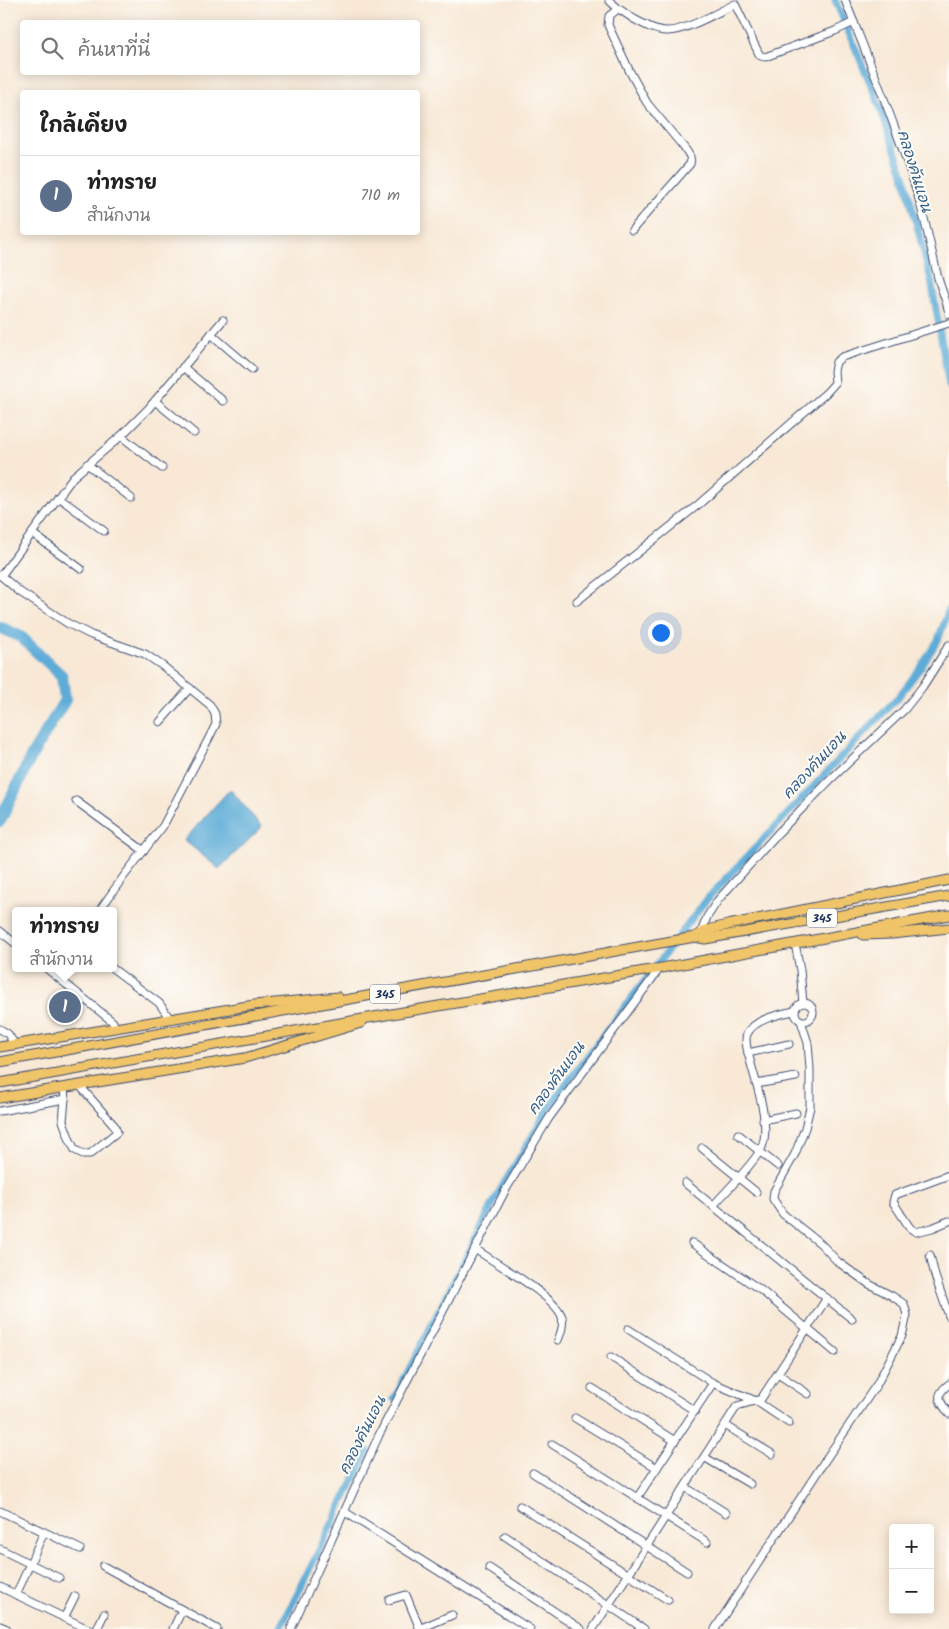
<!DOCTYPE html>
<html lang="th">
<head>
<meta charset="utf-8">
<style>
	:root { --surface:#fff; --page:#f2f2f2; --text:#222; --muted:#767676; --line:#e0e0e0; --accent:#db2777 }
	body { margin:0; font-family:Kalam,"Playpen Sans Thai",sans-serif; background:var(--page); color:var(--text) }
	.controls { position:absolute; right:15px; bottom:15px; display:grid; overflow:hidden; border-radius:5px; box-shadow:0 2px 12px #0003 }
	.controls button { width:45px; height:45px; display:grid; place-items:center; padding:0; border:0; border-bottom:1px solid var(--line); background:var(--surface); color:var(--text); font:25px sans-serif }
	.you { position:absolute; left:660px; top:632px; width:18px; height:18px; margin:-12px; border:4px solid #fff; border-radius:50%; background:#1a73e8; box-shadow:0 0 0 8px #1a73e833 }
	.badge { display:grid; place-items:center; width:32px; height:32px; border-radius:50%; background:var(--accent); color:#fff; font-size:16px; font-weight:700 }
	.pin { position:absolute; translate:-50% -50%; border:2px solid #fff; box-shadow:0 1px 5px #0006 }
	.popup { position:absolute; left:12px; top:907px; width:105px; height:65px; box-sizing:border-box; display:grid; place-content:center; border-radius:5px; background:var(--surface); filter:drop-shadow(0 1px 4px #0005); font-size:16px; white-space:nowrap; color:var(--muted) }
	.popup b { font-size:19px; color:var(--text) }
	.popup::after { content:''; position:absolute; left:50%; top:100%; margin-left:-10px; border:10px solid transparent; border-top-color:var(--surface) }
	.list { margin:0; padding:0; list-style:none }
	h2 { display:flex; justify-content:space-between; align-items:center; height:65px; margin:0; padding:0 20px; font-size:21px }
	h2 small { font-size:16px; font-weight:400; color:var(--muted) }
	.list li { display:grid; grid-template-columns:32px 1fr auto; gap:15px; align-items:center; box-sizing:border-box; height:80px; padding:0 20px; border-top:1px solid var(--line) }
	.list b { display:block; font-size:19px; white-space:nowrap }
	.list p { margin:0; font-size:16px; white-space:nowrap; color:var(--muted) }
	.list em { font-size:16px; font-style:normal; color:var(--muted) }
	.icon { flex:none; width:28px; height:28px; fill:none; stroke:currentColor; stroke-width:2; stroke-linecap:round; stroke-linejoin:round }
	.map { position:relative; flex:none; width:949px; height:1629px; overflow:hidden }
	.search { position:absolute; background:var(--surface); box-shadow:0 2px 12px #0003; left:20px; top:20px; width:400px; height:55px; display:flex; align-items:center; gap:12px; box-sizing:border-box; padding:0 18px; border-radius:5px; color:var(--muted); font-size:19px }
	.panel { position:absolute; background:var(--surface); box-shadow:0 2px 12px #0003; left:20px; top:90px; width:400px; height:145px; border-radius:5px }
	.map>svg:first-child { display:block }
	.water { fill:#5dacd7; stroke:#3c6e9a }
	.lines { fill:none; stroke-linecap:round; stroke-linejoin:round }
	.canal { stroke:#5dacd7; stroke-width:7 }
	.river { stroke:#5dacd7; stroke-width:12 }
	.minor-casing { stroke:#3c4b70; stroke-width:9 }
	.major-casing { stroke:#3c4b70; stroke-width:11 }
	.minor { stroke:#fff; stroke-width:7 }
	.major { stroke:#f0c469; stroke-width:9 }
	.labels { text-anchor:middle; stroke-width:4; stroke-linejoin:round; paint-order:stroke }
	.shield { fill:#fdfcf7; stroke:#5f6c8c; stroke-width:1 }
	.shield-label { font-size:12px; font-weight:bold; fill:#1b2f5e }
	.water-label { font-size:15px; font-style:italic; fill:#325b88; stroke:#fdfcf7 }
</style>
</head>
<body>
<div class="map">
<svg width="949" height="1629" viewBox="0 0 949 1629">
	<rect width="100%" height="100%" fill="#fdfcf7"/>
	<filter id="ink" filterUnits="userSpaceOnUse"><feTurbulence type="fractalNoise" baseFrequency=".02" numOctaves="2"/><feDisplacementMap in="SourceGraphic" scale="10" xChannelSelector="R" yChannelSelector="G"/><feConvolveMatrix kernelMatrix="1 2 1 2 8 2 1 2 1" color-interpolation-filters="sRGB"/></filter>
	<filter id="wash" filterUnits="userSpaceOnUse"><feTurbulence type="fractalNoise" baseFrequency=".0096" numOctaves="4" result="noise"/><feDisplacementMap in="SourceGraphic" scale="20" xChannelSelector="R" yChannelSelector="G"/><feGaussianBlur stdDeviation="1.12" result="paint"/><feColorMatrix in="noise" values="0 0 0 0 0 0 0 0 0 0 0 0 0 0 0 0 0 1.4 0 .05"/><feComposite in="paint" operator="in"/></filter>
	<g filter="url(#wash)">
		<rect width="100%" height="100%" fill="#f8e8d5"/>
		<!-- water -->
		<path class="water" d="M230,789L262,827L219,869L184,840Z"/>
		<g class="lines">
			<!-- canal -->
			<g class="canal">
				<path d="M835,0L880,107L904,176L931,280L949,386"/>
				<path d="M394,1399L500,1190L550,1106L585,1059L707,899L899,696L921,667L938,640L949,609"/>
				<path d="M280,1629L368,1451"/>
			</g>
			<!-- river -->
			<path class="river" d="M0,627L21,637L62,676L65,700L32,755L0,821"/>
		</g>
	</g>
	<g filter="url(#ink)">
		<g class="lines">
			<!-- minor casing -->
			<g class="minor-casing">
				<g id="minor">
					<path d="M609,0C616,8 625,13 634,19C643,24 655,31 666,31C684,32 718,12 735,4L759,54L761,56L765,57L835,31L854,22"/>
					<path d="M845,0C867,56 891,113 910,171C922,204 929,239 937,274C940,288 947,300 949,314"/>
					<path d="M618,9L609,16L608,25L630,72L647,103L686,150C689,155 692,158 690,164L632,230"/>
					<path d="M211,334L252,369"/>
					<path d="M183,367L223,401"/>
					<path d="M155,401L194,433"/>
					<path d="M121,436L162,468"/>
					<path d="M87,464L131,498"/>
					<path d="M58,497L104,531"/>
					<path d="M33,534L81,569"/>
					<path d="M0,575L20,592L67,623L91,635L145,654L164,667L210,705L215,714L216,724L209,738L163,826L124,876L99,911"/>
					<path d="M1,576L73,477L121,436L148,409L223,320"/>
					<path d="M577,601L699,504L826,393L835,383L834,371L836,362L842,357L949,323"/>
					<path d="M160,722L190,688"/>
					<path d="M76,801L144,851"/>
					<path d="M0,931L16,944"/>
					<path d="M700,935L707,917L718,900L778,833L830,780L904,710L923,686L949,645"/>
					<path d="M795,943L800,970L803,1003"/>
					<path d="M46,968L113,1022L115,1028"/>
					<path d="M112,968L159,1003L170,1019"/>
					<circle cx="804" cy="1012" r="9"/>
					<path d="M0,1029L8,1034L15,1045"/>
					<path d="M748,1053L789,1044"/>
					<path d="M756,1084L796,1077"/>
					<path d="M65,1099L63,1121L70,1140L75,1150L83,1154H90L117,1132L114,1125L80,1086"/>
					<path d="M0,1111L65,1099L64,1089"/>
					<path d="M763,1120L796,1113"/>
					<path d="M738,1134L778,1166"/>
					<path d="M702,1148L756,1192"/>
					<path d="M949,1175L895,1195L893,1202L910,1228L916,1232L932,1228L949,1221"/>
					<path d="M685,1183L852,1319"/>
					<path d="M713,1206C725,1192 755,1163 762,1147C771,1124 756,1084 750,1060C748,1053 744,1041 747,1034C754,1019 780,1014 794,1011"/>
					<path d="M692,1243L762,1291L835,1352"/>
					<path d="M475,1249C494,1262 556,1297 562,1317C564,1325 561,1333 558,1340"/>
					<path d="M930,1255L935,1276L949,1316"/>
					<path d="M628,1329L713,1383L756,1401L789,1423"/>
					<path d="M611,1357L695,1411"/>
					<path d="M778,1374L808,1394"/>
					<path d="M949,1384C934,1396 939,1400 949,1414"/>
					<path d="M592,1388L675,1441"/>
					<path d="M575,1418L657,1468"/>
					<path d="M725,1425L772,1454"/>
					<path d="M552,1444L707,1542"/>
					<path d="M704,1457L750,1484"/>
					<path d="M533,1473L687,1572"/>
					<path d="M685,1487L726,1513"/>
					<path d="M637,1498L713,1383"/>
					<path d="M520,1506L668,1600"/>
					<path d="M0,1511L80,1549"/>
					<path d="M345,1512L530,1629"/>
					<path d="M505,1536L644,1629"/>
					<path d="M0,1549L59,1578"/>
					<path d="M103,1566L217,1629"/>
					<path d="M489,1568L581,1629"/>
					<path d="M0,1587L88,1629"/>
					<path d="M16,1595L44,1532"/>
					<path d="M389,1600L406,1595L420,1629"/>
					<path d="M64,1618L75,1596"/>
					<path d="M0,1626L7,1629"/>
					<path d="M97,1629L104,1614"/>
					<path d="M173,1629L182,1610"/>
					<path d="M291,1629L379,1435L505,1191L549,1118L660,968"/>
					<path d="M419,1629L452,1615"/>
					<path d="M593,1629L737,1406L761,1399L827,1298"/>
					<path d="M715,1629L824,1462L877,1384L902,1336L907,1315L904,1304L892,1296L869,1284L838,1262L821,1244L783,1214L773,1199L774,1191L795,1154L805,1128L810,1107V1069L808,1043L801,1021"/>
				</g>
			</g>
			<!-- major casing -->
			<g class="major-casing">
				<g id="major">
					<path d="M863,935L892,934L949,928"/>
					<path d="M695,937L707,930L728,925L949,880"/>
					<path d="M0,1047L254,1005L338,997"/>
					<path d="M0,1062L655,944L695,937L705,939L949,896"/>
					<path d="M0,1083L374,1017L656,969L949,915"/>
					<path d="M0,1098L245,1058L361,1023"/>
				</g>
			</g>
			<!-- minor -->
			<use href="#minor" class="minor"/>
			<!-- major -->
			<use href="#major" class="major"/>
		</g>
	</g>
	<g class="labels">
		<!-- shield labels -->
		<g class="shield">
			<rect x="807" y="908.5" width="30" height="19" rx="4"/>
			<rect x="370" y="984.5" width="30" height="19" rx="4"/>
		</g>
		<g class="shield-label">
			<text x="822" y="922">345</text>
			<text x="385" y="998">345</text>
		</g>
		<!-- water labels -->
		<g class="water-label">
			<text transform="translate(915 171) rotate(73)" y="5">คลองคันแอน</text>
			<text transform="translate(814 765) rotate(-47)" y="5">คลองคันแอน</text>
			<text transform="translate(556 1078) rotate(-54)" y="5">คลองคันแอน</text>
			<text transform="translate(362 1435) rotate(-63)" y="5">คลองคันแอน</text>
		</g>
	</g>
</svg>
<div class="controls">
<button>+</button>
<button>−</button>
</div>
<div class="you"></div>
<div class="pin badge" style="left:65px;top:1007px;background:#5c6f8a">1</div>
<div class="popup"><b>ท่าทราย</b>สำนักงาน</div>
<div class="search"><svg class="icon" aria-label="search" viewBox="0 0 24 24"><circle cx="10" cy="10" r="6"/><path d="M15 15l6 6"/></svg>ค้นหาที่นี่</div>
<section class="panel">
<h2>ใกล้เคียง<small></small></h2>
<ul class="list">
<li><span class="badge" style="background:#5c6f8a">1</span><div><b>ท่าทราย</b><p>สำนักงาน</p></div><em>710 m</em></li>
</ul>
</section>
</div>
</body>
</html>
